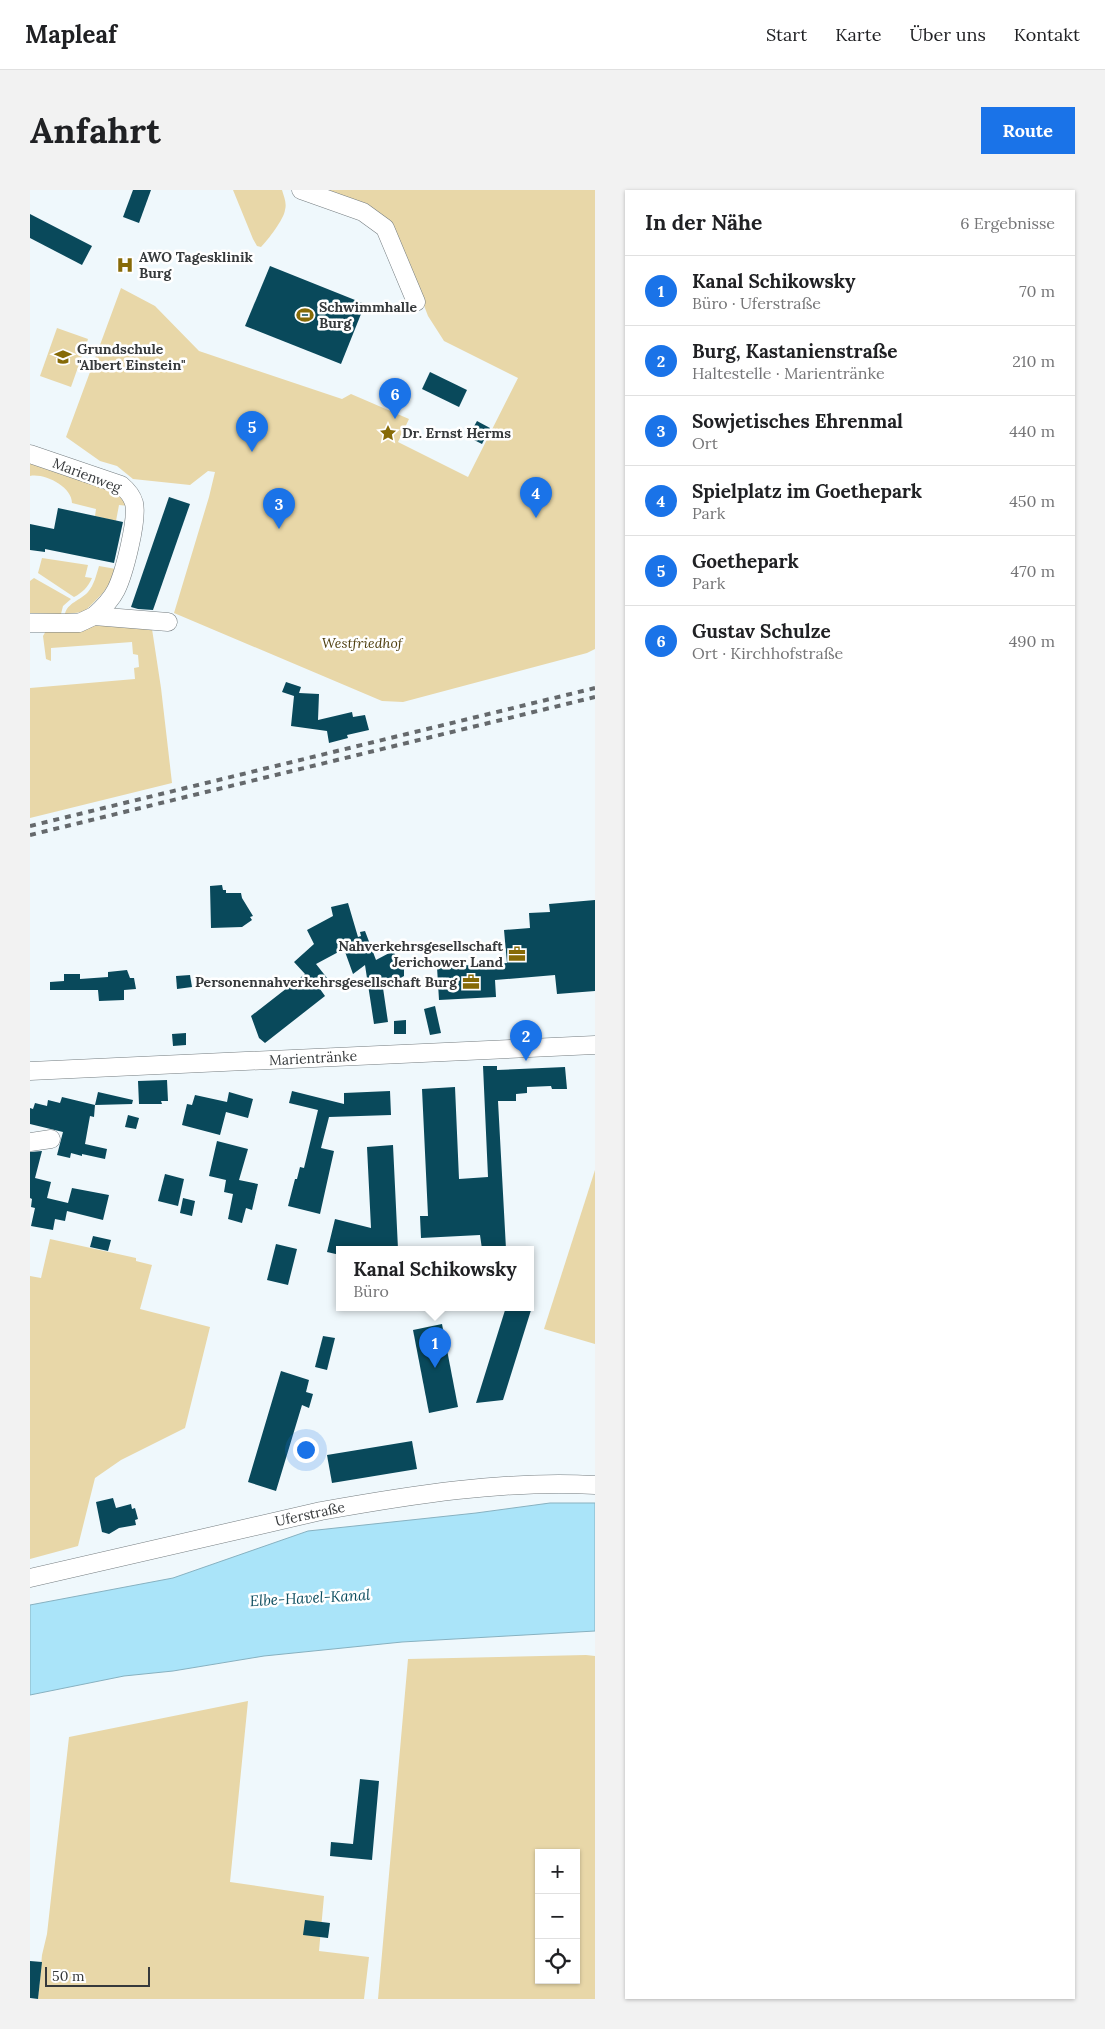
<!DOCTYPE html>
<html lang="de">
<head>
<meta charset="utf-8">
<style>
	:root { --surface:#fff; --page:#f2f2f2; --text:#202124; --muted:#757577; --line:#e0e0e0; --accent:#1a73e8 }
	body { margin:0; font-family:Lora,serif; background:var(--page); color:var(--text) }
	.controls { position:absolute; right:15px; bottom:15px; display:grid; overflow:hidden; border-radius:0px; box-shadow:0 1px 4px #0004 }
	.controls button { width:45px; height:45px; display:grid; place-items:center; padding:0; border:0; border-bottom:1px solid var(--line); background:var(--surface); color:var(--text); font:25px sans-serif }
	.scale { position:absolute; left:15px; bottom:12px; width:105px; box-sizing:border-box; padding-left:5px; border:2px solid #36393b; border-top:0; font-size:14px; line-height:18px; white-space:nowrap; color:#36393b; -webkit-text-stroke:4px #fff; paint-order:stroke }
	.you { position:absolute; left:275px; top:1259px; width:18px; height:18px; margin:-12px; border:4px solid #fff; border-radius:50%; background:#1a73e8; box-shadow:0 0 0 8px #1a73e833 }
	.badge { display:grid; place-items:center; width:32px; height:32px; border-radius:50%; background:var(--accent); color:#fff; font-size:16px; font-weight:700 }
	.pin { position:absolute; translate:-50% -41px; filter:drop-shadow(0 1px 2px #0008) }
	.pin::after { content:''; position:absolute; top:26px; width:18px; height:15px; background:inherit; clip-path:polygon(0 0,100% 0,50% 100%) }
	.popup { position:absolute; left:306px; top:1056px; width:198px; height:65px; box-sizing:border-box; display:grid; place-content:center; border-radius:0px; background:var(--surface); filter:drop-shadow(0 1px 4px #0005); font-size:16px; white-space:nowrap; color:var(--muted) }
	.popup b { font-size:19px; color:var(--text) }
	.popup::after { content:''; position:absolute; left:50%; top:100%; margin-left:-10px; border:10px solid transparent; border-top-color:var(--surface) }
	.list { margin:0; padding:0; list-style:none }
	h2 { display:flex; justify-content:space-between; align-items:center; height:65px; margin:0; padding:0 20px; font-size:21px }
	h2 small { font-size:16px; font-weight:400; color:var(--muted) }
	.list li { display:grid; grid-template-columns:32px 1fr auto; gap:15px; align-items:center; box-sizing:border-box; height:70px; padding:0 20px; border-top:1px solid var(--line) }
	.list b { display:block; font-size:19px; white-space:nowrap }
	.list p { margin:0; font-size:16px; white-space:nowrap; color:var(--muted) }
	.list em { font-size:16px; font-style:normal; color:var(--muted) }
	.icon { flex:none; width:28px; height:28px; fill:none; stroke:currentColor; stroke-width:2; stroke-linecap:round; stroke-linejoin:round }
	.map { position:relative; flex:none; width:565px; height:1809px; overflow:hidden; border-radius:0px }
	header { display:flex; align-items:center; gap:30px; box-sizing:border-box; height:70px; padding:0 25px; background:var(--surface); border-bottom:1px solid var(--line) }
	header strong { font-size:24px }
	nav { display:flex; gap:28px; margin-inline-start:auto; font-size:18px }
	.intro { display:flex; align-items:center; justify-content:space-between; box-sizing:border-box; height:120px; padding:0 30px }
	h1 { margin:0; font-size:35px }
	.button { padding:12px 22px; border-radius:0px; background:var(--accent); color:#fff; font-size:18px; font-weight:700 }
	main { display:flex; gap:30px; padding:0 30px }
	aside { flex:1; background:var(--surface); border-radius:0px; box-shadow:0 1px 4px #0004 }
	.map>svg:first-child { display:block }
	.green { fill:#e8d7a8; fill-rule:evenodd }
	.water { fill:#aae4f9; stroke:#87b1c0 }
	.building { fill:#09495b }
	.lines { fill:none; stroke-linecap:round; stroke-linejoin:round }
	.street-casing { stroke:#757d80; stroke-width:19 }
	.street { stroke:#fff; stroke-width:18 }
	.rail { stroke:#65696c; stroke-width:4; stroke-dasharray:6 6; stroke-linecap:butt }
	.labels { text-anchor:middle; stroke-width:5; stroke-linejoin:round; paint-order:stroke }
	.poi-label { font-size:14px; font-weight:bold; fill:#36393b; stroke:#fff; text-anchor:start }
	.street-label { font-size:14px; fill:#36393b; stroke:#fff }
	.park-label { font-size:14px; font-style:italic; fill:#4f3f0f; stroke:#fff }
	.water-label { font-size:15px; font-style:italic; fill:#094b5d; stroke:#fff }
</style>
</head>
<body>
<header>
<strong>Mapleaf</strong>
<nav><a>Start</a><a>Karte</a><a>Über uns</a><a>Kontakt</a></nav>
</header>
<div class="intro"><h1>Anfahrt</h1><a class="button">Route</a></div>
<main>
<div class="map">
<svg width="565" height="1809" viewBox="0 0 565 1809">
	<rect width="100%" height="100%" fill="#eff8fc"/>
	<!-- green -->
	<g class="green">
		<path d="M203,0H252C254,7 257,13 255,20C254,29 238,50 231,57L227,56L223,49Z"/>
		<path d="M291,0H565V459L557,463L373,512L352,511L144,423L179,307L185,282L178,281L160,295L103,289L87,276L70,271L36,247L91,98L125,116L169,161L312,209L321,204L379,229L368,252L438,287L488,188L414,151L398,126L364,37Z"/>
		<path d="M27,138L58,149L41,197L10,186Z"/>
		<path d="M0,270L88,301L99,316L89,315L86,331L65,326L66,319L42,313C42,297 15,283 0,286Z"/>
		<path d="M12,368L58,375L55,387L62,388C58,397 52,403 44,407L8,383Z"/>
		<path d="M69,376L86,379L81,392L72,404L54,422L35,424C37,413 51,410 58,402C64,395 66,386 69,376Z"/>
		<path d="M4,388L41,409L33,416L31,424L0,423V391Z"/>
		<path d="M65,433L122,439L131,498L142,593L0,628V498L105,489L104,478L109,477L108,465L103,464L102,452L21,458V471L16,469L13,446L17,439Z"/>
		<path d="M565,980V1154L514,1139Z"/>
		<path d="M20,1049L106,1068V1071L122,1075L110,1119L180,1137L155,1238L91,1270L65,1288L48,1356L0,1369V1086L11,1088Z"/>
		<path d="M556,1465L565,1466V1809H348L378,1469ZM509,1663H546V1790H509Z"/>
		<path d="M218,1511L200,1692L294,1706L289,1761L339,1767L334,1809H8L12,1765L17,1744L39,1547Z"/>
	</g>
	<!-- water -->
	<path class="water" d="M520,1313H565V1441L372,1452L234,1466L143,1481L94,1486L0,1505V1415L143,1388L278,1341L446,1323Z"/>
	<!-- building -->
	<g class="building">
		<path d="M103,0H121L109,33L93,27Z"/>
		<path d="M0,24L62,56L52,75L0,48Z"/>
		<path d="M240,76L335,114L311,174L215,136Z"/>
		<path d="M400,182L437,200L429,217L392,199Z"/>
		<path d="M447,231L460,238L452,254L438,247Z"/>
		<path d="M139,307L160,314L123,420L108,419L101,417Z"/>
		<path d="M28,318L93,332L84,373L15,359V362L0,360V334L24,339Z"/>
		<path d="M256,492L271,497L269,503L289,504L288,530L322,522L323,527L335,525L339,540L317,545L318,548L299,553L297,541L261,536L264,506L252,502Z"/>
		<path d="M192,695L193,700H196V703H211L212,708L223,726L220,727L222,730L212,737L181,738L180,696Z"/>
		<path d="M565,710V801L527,804L525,785L465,790L466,807L409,810L407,777L477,773L474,740L500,738L499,723L520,722L519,714Z"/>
		<path d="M318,713L328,747L331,746L330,742L335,741L346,770L363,761L374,780V786L353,798L358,832L344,834L335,775L323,784L314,759L286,774L301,793L290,799L295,806L235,853L229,848L221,826L275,784L264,772L284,754L277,740L303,726L301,717Z"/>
		<path d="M97,780L100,788H104L106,799L94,800V810L69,811L68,800H20V792L34,791V784H50V789L78,787V782Z"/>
		<path d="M160,785L162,797L147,799L146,786Z"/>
		<path d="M405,816L411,843L400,845L394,819Z"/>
		<path d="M376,830V844H364V831Z"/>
		<path d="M156,843V855L143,856L142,844Z"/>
		<path d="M453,876H467V880L535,877L537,899H522L521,896L497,897V903L486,904V911H468L476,1059H452L450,1045L391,1048L390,1026H398L392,899L425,897L429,989L458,987Z"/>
		<path d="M137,890L138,911H131L132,914H109L108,891Z"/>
		<path d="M262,901L314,914V903L360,901L361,925L299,927L291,958L304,961L290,1024L258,1016L265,989H267L270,977L274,978L288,920L259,913Z"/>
		<path d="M68,902L103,910L102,914L65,915L64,927L60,926L55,954L77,959L75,969L52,964V966L41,963L40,968L27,965L33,942L0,934V918L3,919L5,913L17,916L18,910L30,913L32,907L65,915Z"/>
		<path d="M199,902L223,909L218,928L196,922L190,945L152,935L157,914L162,915L165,905L197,912Z"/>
		<path d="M98,925L109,928L106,939L95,937Z"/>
		<path d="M187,951L218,959L209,990L228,994L222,1020L216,1018L212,1033L198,1029L203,1004L194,1002L196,990L179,986Z"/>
		<path d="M363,955L368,1059H310V1065L297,1062L305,1029L341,1038L337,957Z"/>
		<path d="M12,961L5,988L21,992L17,1008L38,1013L42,998L79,1005L73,1030L37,1021L35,1031L25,1029L23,1040L1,1036L5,1018L1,1017L2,1009L0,1008V962Z"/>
		<path d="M135,984L154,989L148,1016L128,1011Z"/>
		<path d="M153,1008L165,1011L162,1026L150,1023Z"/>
		<path d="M63,1046L81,1050L78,1061L60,1057Z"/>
		<path d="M246,1054L267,1059L258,1095L237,1090Z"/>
		<path d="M476,1117H502L473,1210L446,1213Z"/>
		<path d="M412,1134L428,1217L399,1223L383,1140Z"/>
		<path d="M293,1146L305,1148L297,1180L285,1177Z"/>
		<path d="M251,1181L279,1190L276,1202L283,1204L279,1218L272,1215L246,1301L218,1292Z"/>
		<path d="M382,1251L387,1279L302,1293L297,1265Z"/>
		<path d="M83,1308L86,1318L101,1314L102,1319L105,1318L108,1329L105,1330L106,1335L89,1338L79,1344L72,1342L66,1312Z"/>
		<path d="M330,1589L349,1591L342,1670L300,1666L301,1652L323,1654Z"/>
		<path d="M275,1730L300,1733L298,1748L273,1745Z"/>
		<path d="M0,1771L12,1772L8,1809L0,1808Z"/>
	</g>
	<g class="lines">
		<!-- street casing -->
		<g class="street-casing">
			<g id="street">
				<path d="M271,0L333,22L355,38L386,112"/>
				<path d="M0,264L91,295C97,300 102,306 104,313C108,330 94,384 86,400C81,410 73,418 64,426"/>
				<path d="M0,433H49L64,426L138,432"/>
				<path d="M0,881L565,855"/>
				<path d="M0,952L21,949"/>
				<path d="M0,1388L291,1321C381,1305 473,1290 565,1295"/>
			</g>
		</g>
		<!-- street -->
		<use href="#street" class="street"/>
		<!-- rail -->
		<g class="rail">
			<path d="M0,636L565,498"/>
			<path d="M0,645L565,507"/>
		</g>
	</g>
	<!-- icons -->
	<defs>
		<g id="hospital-bare" transform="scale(1.35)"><path d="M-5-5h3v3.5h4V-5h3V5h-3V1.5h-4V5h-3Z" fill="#866a07" stroke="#fff" stroke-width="2.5" paint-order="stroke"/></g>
		<g id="stadium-bare" transform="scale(1.35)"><path d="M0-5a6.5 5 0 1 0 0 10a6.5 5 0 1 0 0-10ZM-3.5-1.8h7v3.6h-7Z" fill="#866a07" stroke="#fff" stroke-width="2.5" paint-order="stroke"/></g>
		<g id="school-bare" transform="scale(1.35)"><path d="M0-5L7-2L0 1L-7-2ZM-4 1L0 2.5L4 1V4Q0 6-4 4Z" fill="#866a07" stroke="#fff" stroke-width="2.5" paint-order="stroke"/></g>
		<g id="sight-bare" transform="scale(1.35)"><path d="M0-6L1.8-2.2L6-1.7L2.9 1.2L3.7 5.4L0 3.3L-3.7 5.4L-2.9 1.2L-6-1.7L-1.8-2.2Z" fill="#866a07" stroke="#fff" stroke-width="2.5" paint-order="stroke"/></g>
		<g id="office-bare" transform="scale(1.35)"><path d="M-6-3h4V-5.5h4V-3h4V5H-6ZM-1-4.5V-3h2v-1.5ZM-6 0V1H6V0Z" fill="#866a07" stroke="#fff" stroke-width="2.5" paint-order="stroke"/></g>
	</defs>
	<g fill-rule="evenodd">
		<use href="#hospital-bare" x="95" y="75"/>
		<use href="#stadium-bare" x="275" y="125"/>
		<use href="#school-bare" x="33" y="167"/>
		<use href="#sight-bare" x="358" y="243"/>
		<use href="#office-bare" x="487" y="764"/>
		<use href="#office-bare" x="441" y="792"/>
	</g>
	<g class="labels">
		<!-- poi labels -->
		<g class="poi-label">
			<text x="109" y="72">AWO Tagesklinik<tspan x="109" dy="16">Burg</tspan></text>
			<text x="289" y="122">Schwimmhalle<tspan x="289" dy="16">Burg</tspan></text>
			<text x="47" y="164">Grundschule<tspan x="47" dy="16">"Albert Einstein"</tspan></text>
			<text x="372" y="248">Dr. Ernst Herms</text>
			<text x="473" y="761" text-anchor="end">Nahverkehrsgesellschaft<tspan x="473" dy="16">Jerichower Land</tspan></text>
			<text x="427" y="797" text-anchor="end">Personennahverkehrsgesellschaft Burg</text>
		</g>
		<!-- street labels -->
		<g class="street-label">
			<text transform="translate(57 285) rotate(21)" y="5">Marienweg</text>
			<text transform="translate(283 868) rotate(-3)" y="5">Marientränke</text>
			<text transform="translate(280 1324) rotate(-12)" y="5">Uferstraße</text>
		</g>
		<!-- park labels -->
		<g class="park-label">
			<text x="332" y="458">Westfriedhof</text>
		</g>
		<!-- water labels -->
		<g class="water-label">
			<text transform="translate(280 1408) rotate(-3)" y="5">Elbe-Havel-Kanal</text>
		</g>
	</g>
</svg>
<div class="controls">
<button>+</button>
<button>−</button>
<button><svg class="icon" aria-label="locate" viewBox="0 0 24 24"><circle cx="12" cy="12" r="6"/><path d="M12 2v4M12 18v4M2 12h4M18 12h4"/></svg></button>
</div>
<div class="scale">50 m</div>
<div class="you"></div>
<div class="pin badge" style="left:405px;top:1178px">1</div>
<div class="popup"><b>Kanal Schikowsky</b>Büro</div>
<div class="pin badge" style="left:496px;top:871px">2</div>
<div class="pin badge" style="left:249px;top:339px">3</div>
<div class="pin badge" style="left:506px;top:328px">4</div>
<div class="pin badge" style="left:222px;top:262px">5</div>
<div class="pin badge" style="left:365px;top:229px">6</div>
</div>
<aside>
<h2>In der Nähe<small>6 Ergebnisse</small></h2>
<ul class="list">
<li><span class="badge">1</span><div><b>Kanal Schikowsky</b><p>Büro · Uferstraße</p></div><em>70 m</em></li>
<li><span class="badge">2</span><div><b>Burg, Kastanienstraße</b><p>Haltestelle · Marientränke</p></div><em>210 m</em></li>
<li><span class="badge">3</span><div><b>Sowjetisches Ehrenmal</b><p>Ort</p></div><em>440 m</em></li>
<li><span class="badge">4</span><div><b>Spielplatz im Goethepark</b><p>Park</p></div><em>450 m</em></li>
<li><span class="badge">5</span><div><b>Goethepark</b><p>Park</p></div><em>470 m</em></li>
<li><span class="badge">6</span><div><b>Gustav Schulze</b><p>Ort · Kirchhofstraße</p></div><em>490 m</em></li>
</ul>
</aside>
</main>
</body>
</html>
